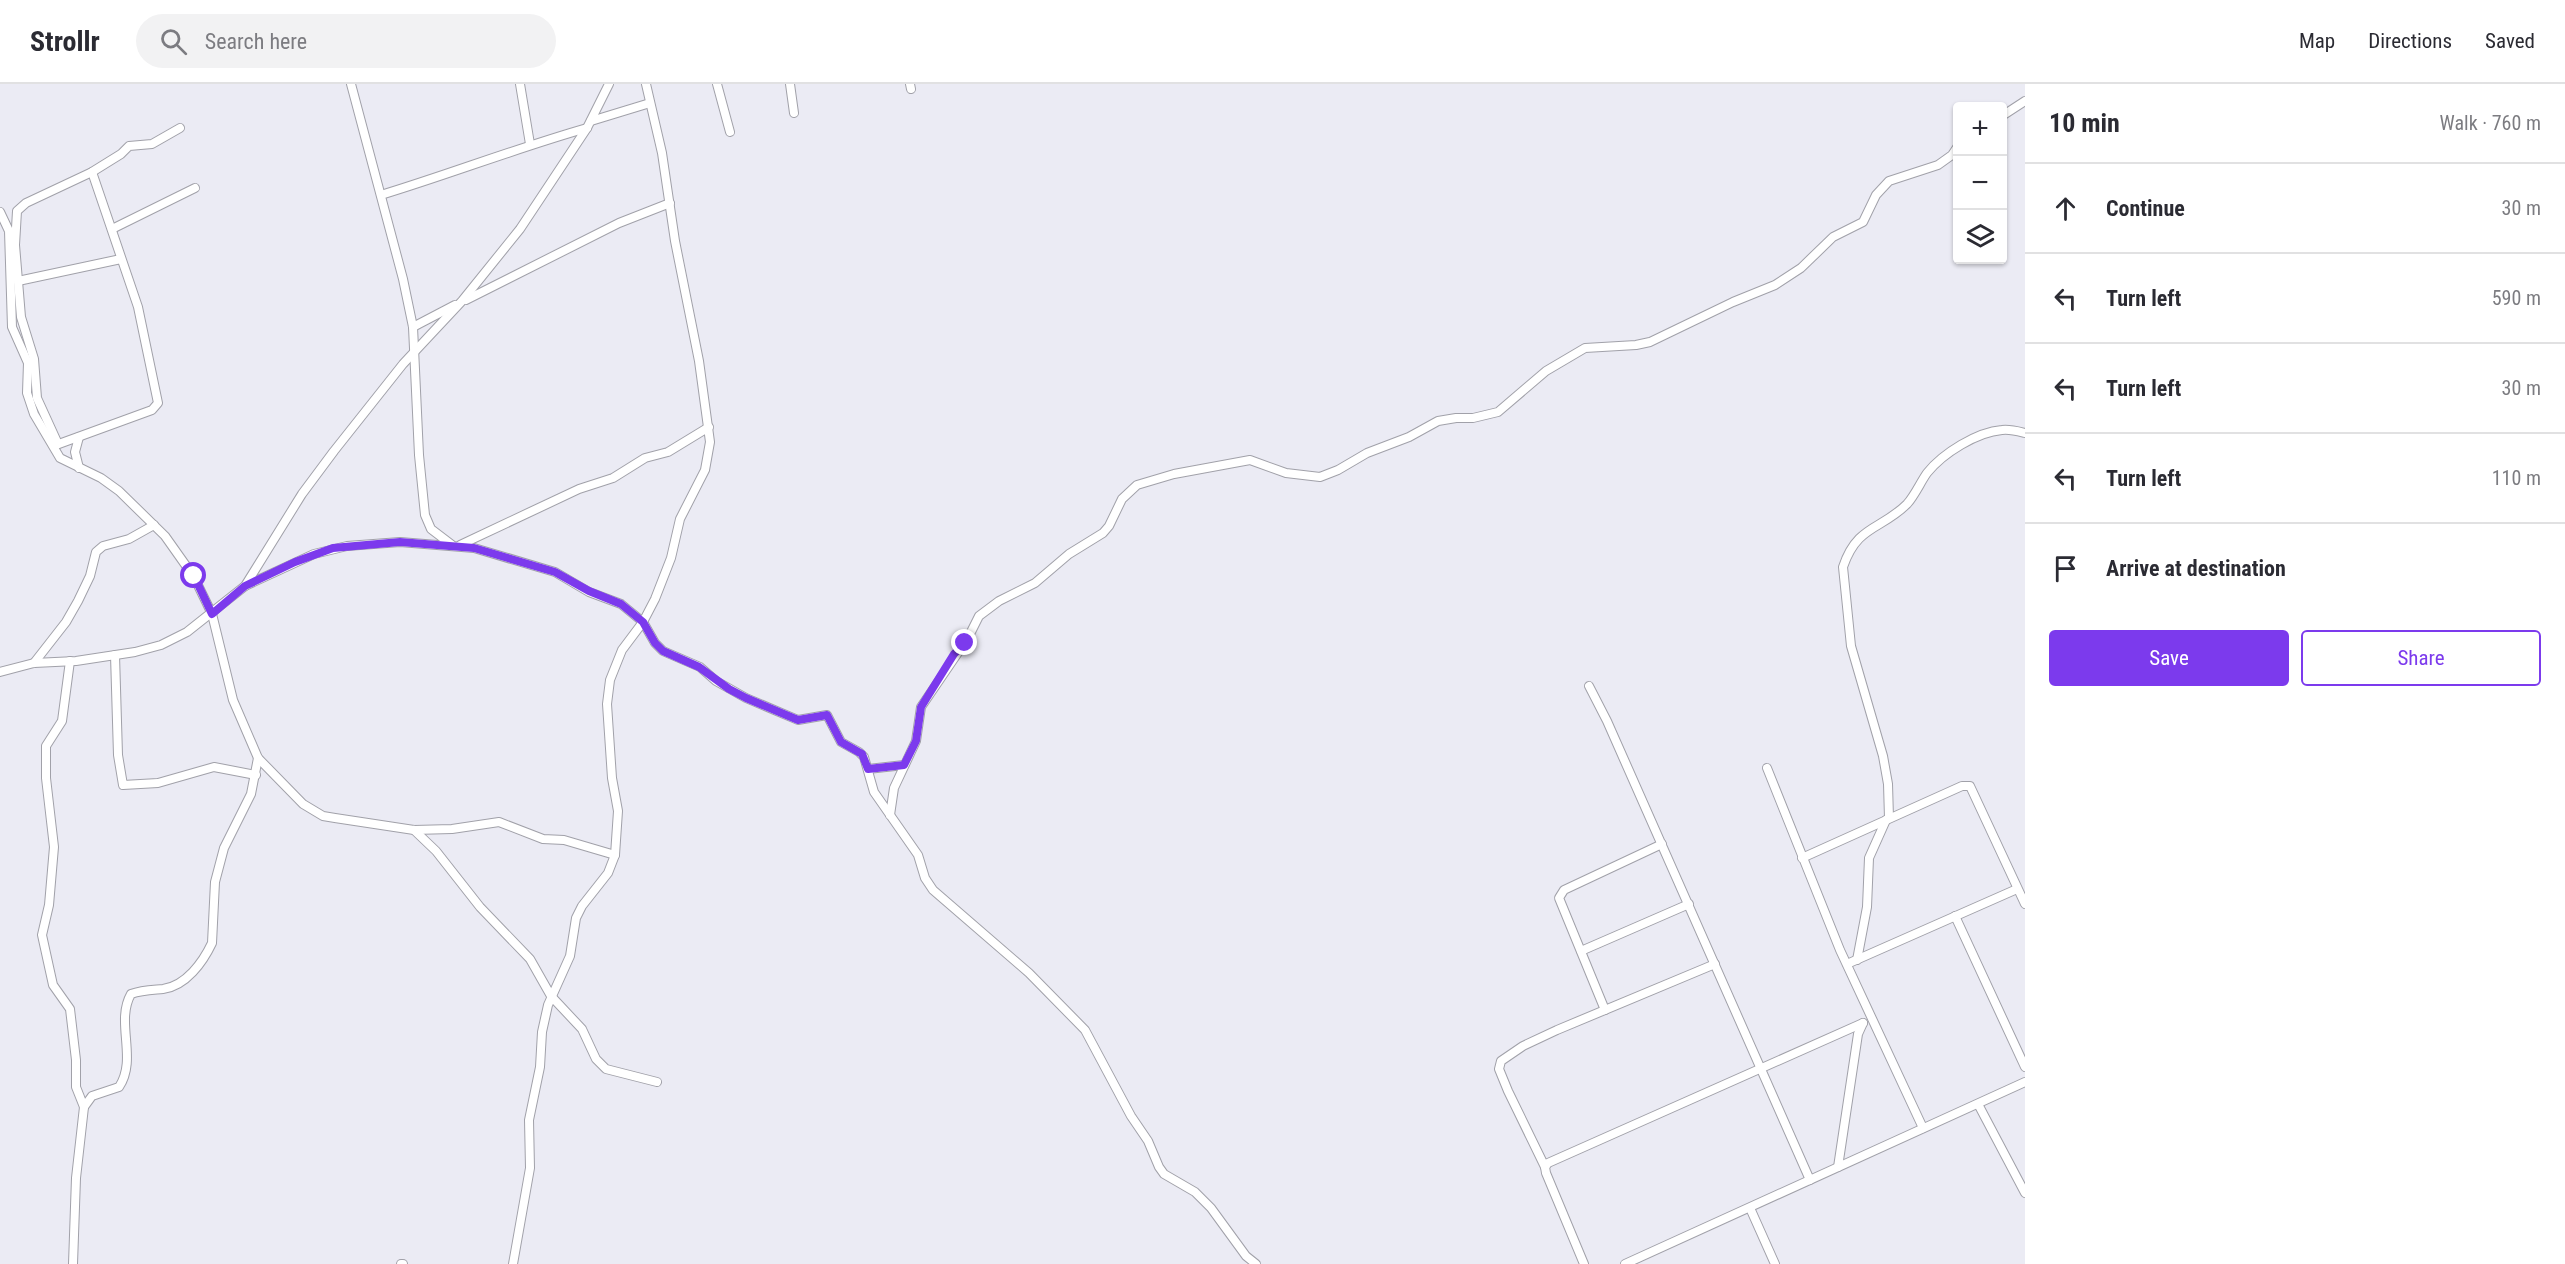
<!DOCTYPE html>
<html lang="en">
<head>
<meta charset="utf-8">
<style>
	:root { --surface:#fff; --page:#f2f2f3; --text:#2b2b33; --muted:#7c7c81; --line:#e1e1e2; --accent:#7c3aed }
	body { margin:0; font-family:"Roboto Condensed",sans-serif; background:var(--page); color:var(--text) }
	.controls { position:absolute; right:18px; top:18px; display:grid; overflow:hidden; border-radius:6px; box-shadow:0 2px 4px #0004 }
	.controls button { width:54px; height:54px; display:grid; place-items:center; padding:0; border:0; border-bottom:2px solid var(--line); background:var(--surface); color:var(--text); font:30px sans-serif }
	.stop { position:absolute; width:18px; height:18px; margin:-14px; border:4px solid #7c3aed; border-radius:50%; background:#fff }
	.stop.end { background:#7c3aed; border-color:#fff; box-shadow:0 2px 6px #0008 }
	.list { margin:0; padding:0; list-style:none }
	h2 { display:flex; justify-content:space-between; align-items:center; height:78px; margin:0; padding:0 24px; font-size:26px }
	h2 small { font-size:20px; font-weight:400; color:var(--muted) }
	.list li { display:grid; grid-template-columns:39px 1fr auto; gap:18px; align-items:center; box-sizing:border-box; height:90px; padding:0 24px; border-top:2px solid var(--line) }
	.list b { display:block; font-size:22px; white-space:nowrap }
	.list em { font-size:20px; font-style:normal; color:var(--muted) }
	.actions { display:flex; gap:12px; padding:18px 24px }
	.actions a { flex:1; padding:14px 0; border:2px solid var(--accent); border-radius:6px; text-align:center; font-size:21px; color:var(--accent) }
	.actions .main { background:var(--accent); color:#fff }
	.icon { flex:none; width:33px; height:33px; fill:none; stroke:currentColor; stroke-width:2; stroke-linecap:round; stroke-linejoin:round }
	.map { position:relative; flex:none; width:2025px; height:1180px; overflow:hidden }
	header { display:flex; align-items:center; gap:36px; box-sizing:border-box; height:84px; padding:0 30px; background:var(--surface); border-bottom:2px solid var(--line) }
	header strong { font-size:28px }
	nav { display:flex; gap:33px; margin-inline-start:auto; font-size:21px }
	.search { width:420px; height:54px; background:var(--page); display:flex; align-items:center; gap:15px; box-sizing:border-box; padding:0 21px; border-radius:33px; color:var(--muted); font-size:22px }
	main { display:flex }
	aside { flex:1; background:var(--surface) }
	.map>svg:first-child { display:block }
	.lines { fill:none; stroke-linecap:round; stroke-linejoin:round }
	.minor-casing { stroke:#a1a1a9; stroke-width:10 }
	.minor { stroke:#fff; stroke-width:8 }
	.route { stroke:#7c3aed; stroke-width:8 }
</style>
</head>
<body>
<header>
<strong>Strollr</strong>
<div class="search"><svg class="icon" aria-label="search" viewBox="0 0 24 24"><circle cx="10" cy="10" r="6"/><path d="M15 15l6 6"/></svg>Search here</div>
<nav><a>Map</a><a>Directions</a><a>Saved</a></nav>
</header>
<main>
<div class="map">
<svg width="2025" height="1180" viewBox="0 0 2025 1180">
	<rect width="100%" height="100%" fill="#ebebf4"/>
	<g class="lines">
		<!-- minor casing -->
		<g class="minor-casing">
			<g id="minor">
				<path d="M351,0L403,195L413,243L419,371L425,431L431,445L452,461"/>
				<path d="M520,0L530,60"/>
				<path d="M717,0L730,48"/>
				<path d="M790,0L794,29"/>
				<path d="M910,0L911,5"/>
				<path d="M2002,32L2025,17"/>
				<path d="M591,37L650,19"/>
				<path d="M381,111C450,90 517,64 587,44"/>
				<path d="M0,128L9,147L12,243L28,279L27,309L34,330L60,374L101,394L119,407L165,452L194,493L212,530L233,616L258,674L303,720L323,732L335,734L414,746L452,745L499,738L543,755L564,756L615,771"/>
				<path d="M112,145L195,104"/>
				<path d="M18,197L121,175"/>
				<path d="M466,216L619,139L670,119"/>
				<path d="M413,243L455,221"/>
				<path d="M79,353L75,368L79,384"/>
				<path d="M58,360L37,314L34,275L21,233L15,161L17,127L26,119L92,88L121,70L129,62L152,60L180,44"/>
				<path d="M56,361L152,326L158,319L138,223L92,88"/>
				<path d="M460,461L579,405L613,394L645,374L668,368L709,343"/>
				<path d="M245,502L314,470L347,462L400,458L474,464L555,488L589,508L621,520L643,538L655,559L663,567L700,583L716,597L746,614L798,636L827,631L841,658L859,668L864,673L874,708L918,771L925,794L933,806L1029,889L1085,946L1131,1032L1148,1057L1159,1083L1164,1090L1195,1108L1211,1124L1246,1172L1256,1180"/>
				<path d="M115,571L118,671L123,701L158,699L214,683L256,691"/>
				<path d="M70,577L62,637L46,662V694L54,763L49,821L42,851L53,901L70,925L76,976V1003L84,1023"/>
				<path d="M34,579L66,538L78,517L90,492L96,468L103,462L129,455L154,441"/>
				<path d="M0,588L34,579L76,577L135,568L161,561L187,548L245,502L302,410L334,367L403,280L462,217L520,145L587,44L609,0"/>
				<path d="M1589,602L1607,637L1810,1096"/>
				<path d="M1767,684L1840,866L1923,1044"/>
				<path d="M868,685L904,681"/>
				<path d="M890,731L894,704L916,657L921,623L968,554L979,532L999,517L1035,499L1069,470L1103,449L1109,442L1122,415L1137,401L1174,390L1250,376L1286,389L1320,393L1338,386L1367,369L1409,353L1438,337L1456,334H1473L1498,328L1546,287L1585,264L1636,261L1650,258L1733,218L1775,201L1801,184L1833,153L1863,138L1876,111L1889,97L1938,81L1952,71L1958,62"/>
				<path d="M1889,734L1888,700L1883,672L1851,562L1843,483C1857,441 1881,446 1907,420C1915,411 1920,399 1927,389C1943,369 1977,348 2002,346C2010,345 2017,347 2025,349"/>
				<path d="M414,746L436,767L480,823L530,875L551,912L582,945L596,975L606,985L657,998"/>
				<path d="M1802,774L1962,702H1970L2025,820"/>
				<path d="M1955,832L2025,983"/>
				<path d="M1581,867L1689,820"/>
				<path d="M1857,876L1867,823L1869,774L1886,736"/>
				<path d="M1847,880L2017,805"/>
				<path d="M1605,926L1559,814L1564,806L1662,760"/>
				<path d="M1978,1020L2025,1109"/>
				<path d="M1545,1083L1508,1007L1499,985L1501,977L1523,962L1557,946L1715,880"/>
				<path d="M1838,1083L1858,950L1863,939"/>
				<path d="M1750,1124L1775,1180"/>
				<path d="M73,1180L76,1094L84,1023L92,1012L119,1003C138,975 115,938 131,910C142,906 152,906 163,905C186,902 203,878 212,859L215,798L224,764L251,710L258,674"/>
				<path d="M401,1180H403"/>
				<path d="M513,1180L530,1084L529,1036L540,983L542,948L548,921L570,872L576,834L582,822L608,789L615,771L618,727L612,694L607,620L610,596L622,566L643,538L655,515L671,474L680,435L705,386L710,358L699,277L675,157L662,69L646,0"/>
				<path d="M1584,1180L1546,1089L1545,1083L1548,1079L1863,939"/>
				<path d="M1625,1180L2025,998"/>
			</g>
		</g>
		<!-- minor -->
		<use href="#minor" class="minor"/>
	</g>
	<g class="lines">
		<!-- route -->
		<path class="route" d="M194,492L212,530L245,502L295,478L333,464L400,458L474,464L555,488L589,507L621,520L643,538L655,559L663,567L699,583L729,605L746,614L798,636L827,631L841,658L862,670L868,685L904,681L916,657L921,623L954,570L965,559"/>
	</g>
</svg>
<div class="controls">
<button>+</button>
<button>−</button>
<button><svg class="icon" aria-label="layers" viewBox="0 0 24 24"><path d="M12 4l9 5-9 5-9-5zM3 14l9 5 9-5"/></svg></button>
</div>
<div class="stop" style="left:194px;top:492px"></div>
<div class="stop end" style="left:965px;top:559px"></div>
</div>
<aside>
<h2>10 min<small>Walk · 760 m</small></h2>
<ul class="list">
<li><svg class="icon" aria-label="ahead" viewBox="0 0 24 24"><path d="M12 20V5M6 11l6-6 6 6"/></svg><div><b>Continue</b></div><em>30 m</em></li>
<li><svg class="icon" aria-label="left" viewBox="0 0 24 24"><path d="M17 20v-9H6M10 6l-5 5 5 5"/></svg><div><b>Turn left</b></div><em>590 m</em></li>
<li><svg class="icon" aria-label="left" viewBox="0 0 24 24"><path d="M17 20v-9H6M10 6l-5 5 5 5"/></svg><div><b>Turn left</b></div><em>30 m</em></li>
<li><svg class="icon" aria-label="left" viewBox="0 0 24 24"><path d="M17 20v-9H6M10 6l-5 5 5 5"/></svg><div><b>Turn left</b></div><em>110 m</em></li>
<li><svg class="icon" aria-label="arrive" viewBox="0 0 24 24"><path d="M6 21V4h12l-3 4 3 4H6"/></svg><div><b>Arrive at destination</b></div></li>
</ul>
<div class="actions"><a class="main">Save</a><a>Share</a></div>
</aside>
</main>
</body>
</html>
